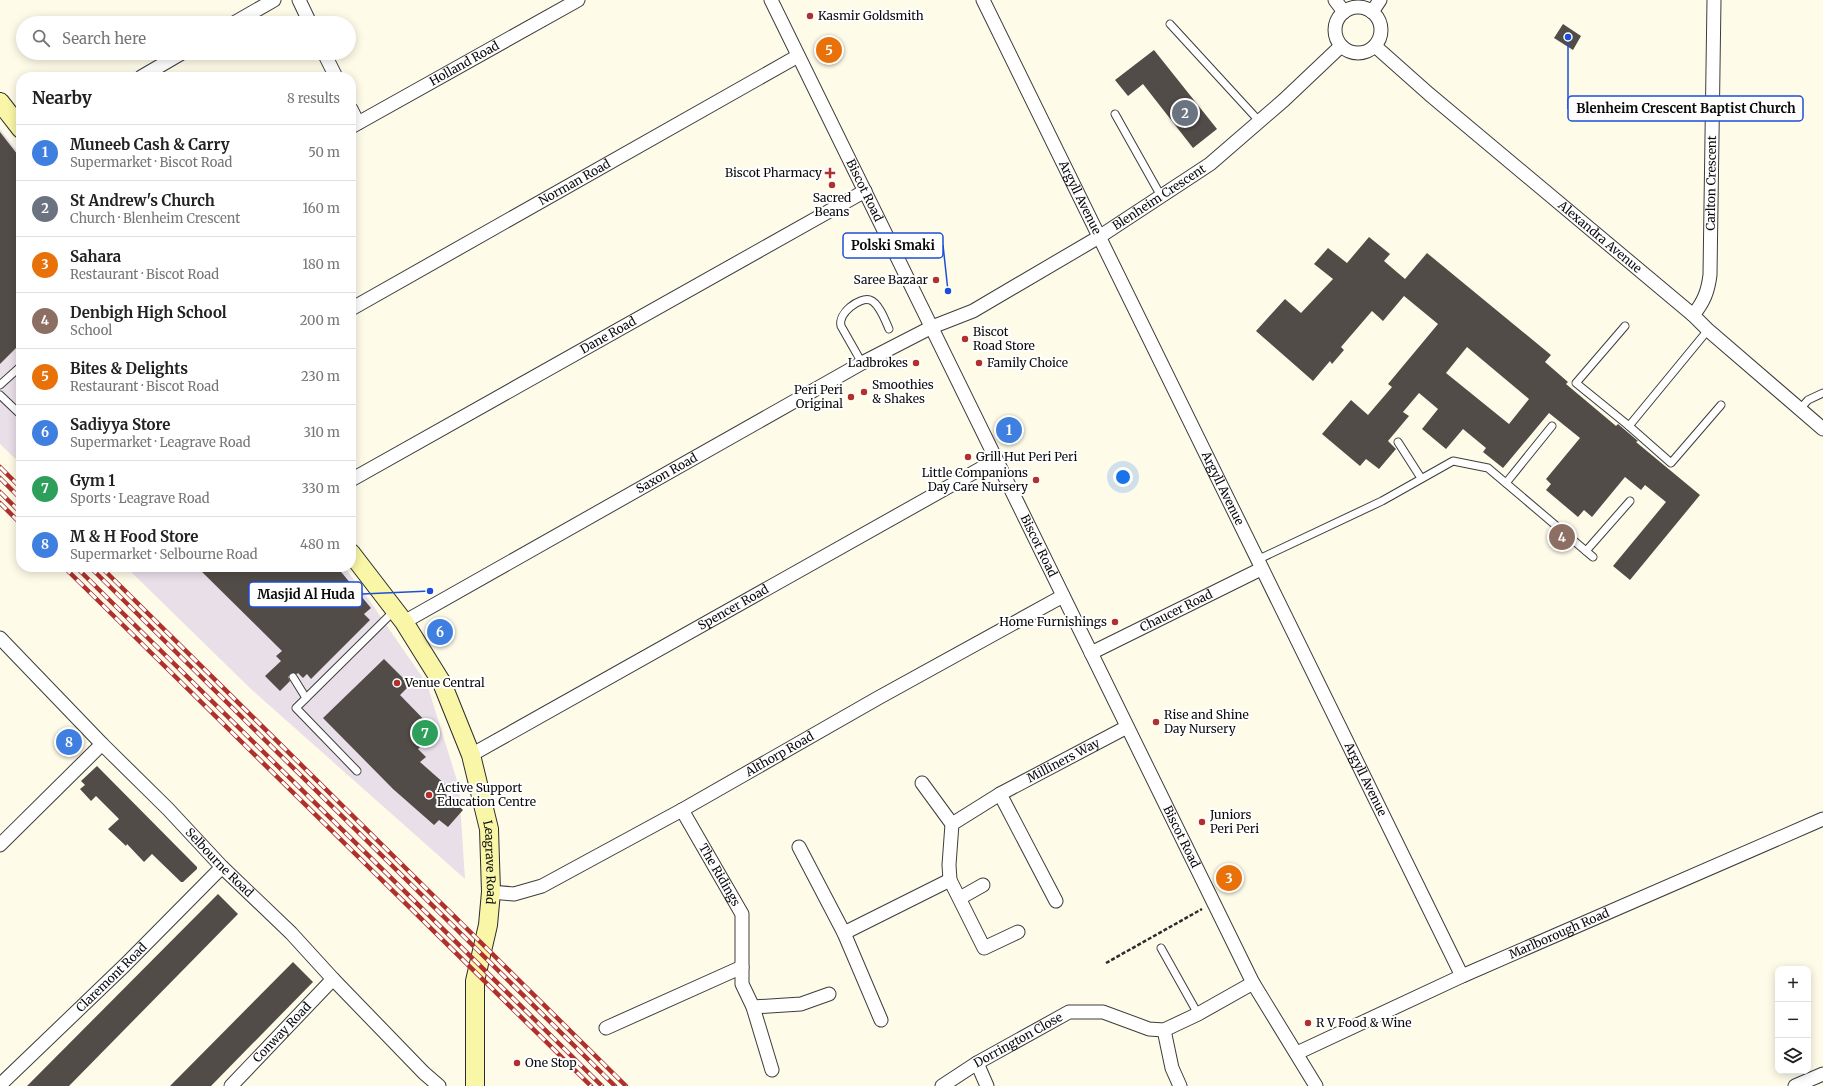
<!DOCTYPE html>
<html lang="en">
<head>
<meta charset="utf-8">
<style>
	:root { --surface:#fff; --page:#f2f2f2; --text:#222; --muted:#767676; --line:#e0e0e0; --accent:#0b8043 }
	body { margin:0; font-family:Merriweather,serif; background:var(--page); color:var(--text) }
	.controls { position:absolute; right:12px; bottom:12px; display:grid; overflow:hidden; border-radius:8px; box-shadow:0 2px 10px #0003 }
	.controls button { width:36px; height:36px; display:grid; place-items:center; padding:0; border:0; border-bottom:1px solid var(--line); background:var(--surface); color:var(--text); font:20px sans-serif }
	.you { position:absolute; left:1123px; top:477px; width:14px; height:14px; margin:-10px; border:3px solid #fff; border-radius:50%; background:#1a73e8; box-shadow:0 0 0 6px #1a73e833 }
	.badge { display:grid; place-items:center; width:26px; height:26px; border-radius:50%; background:var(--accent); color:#fff; font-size:13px; font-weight:700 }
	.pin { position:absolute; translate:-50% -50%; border:2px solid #fff; box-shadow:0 1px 4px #0006 }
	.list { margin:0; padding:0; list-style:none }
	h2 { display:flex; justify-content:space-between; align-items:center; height:52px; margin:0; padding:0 16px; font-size:17px }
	h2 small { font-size:13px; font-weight:400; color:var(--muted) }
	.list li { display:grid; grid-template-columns:26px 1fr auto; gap:12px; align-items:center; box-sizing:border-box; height:56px; padding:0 16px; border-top:1px solid var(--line) }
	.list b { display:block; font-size:15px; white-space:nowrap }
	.list p { margin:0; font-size:13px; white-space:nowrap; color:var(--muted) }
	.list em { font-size:13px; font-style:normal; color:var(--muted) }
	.icon { flex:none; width:22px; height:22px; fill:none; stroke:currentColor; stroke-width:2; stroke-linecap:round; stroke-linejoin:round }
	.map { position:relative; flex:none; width:1823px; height:1086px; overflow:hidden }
	.search { position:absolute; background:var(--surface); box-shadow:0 2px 10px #0003; left:16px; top:16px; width:340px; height:44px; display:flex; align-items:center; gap:10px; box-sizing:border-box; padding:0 14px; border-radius:22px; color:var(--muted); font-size:15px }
	.panel { position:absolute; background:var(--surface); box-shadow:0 2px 10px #0003; left:16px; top:72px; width:340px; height:500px; border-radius:16px }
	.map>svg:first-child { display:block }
	.industrial { fill:#e9dfe9 }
	.building { fill:#524c48; fill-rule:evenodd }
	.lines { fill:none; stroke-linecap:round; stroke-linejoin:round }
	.service-casing { stroke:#3d3d3d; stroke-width:9 }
	.minor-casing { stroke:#3d3d3d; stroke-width:15 }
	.secondary-casing { stroke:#2c2c2c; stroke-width:20 }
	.path { stroke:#2c2c2c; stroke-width:2.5; stroke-dasharray:4 2; stroke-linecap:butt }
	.service { stroke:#fff; stroke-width:7 }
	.minor { stroke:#fff; stroke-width:13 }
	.secondary { stroke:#f9f6a8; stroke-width:18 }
	.rail-casing { stroke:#af302d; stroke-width:4.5 }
	.rail { stroke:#fff; stroke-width:3; stroke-dasharray:9; stroke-linecap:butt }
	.poi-dot { fill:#af302d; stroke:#fff; stroke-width:1.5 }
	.labels { text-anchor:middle; stroke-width:4; stroke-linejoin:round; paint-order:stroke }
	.poi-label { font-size:12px; fill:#0a0a0a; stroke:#fff; text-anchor:start }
	.street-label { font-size:12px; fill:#0a0a0a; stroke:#fff }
	.leader { fill:none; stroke:#1d4ed8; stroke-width:1.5 }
	.callout-dot { fill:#1d4ed8; stroke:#fff; stroke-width:1.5 }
	.callout { fill:#fff; stroke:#1d4ed8; stroke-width:1.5 }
	.callout-label { font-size:13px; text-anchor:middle; font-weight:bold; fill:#0a0a0a }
</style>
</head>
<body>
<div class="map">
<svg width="1823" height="1086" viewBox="0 0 1823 1086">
	<rect width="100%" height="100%" fill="#fefbe9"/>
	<!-- industrial -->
	<g class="industrial">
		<path d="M0,129L21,156V464L0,444Z"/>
		<path d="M126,567H344L365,594L427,684L459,787L465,879L252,690Z"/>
	</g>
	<!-- building -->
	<g class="building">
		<path d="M1563,24L1581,36L1573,50L1554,38Z"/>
		<path d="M1154,50L1217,129L1193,148L1143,84L1128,96L1115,80Z"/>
		<path d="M0,132L21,159V343L0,364Z"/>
		<path d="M1369,237L1390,254L1384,261L1405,279L1427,253L1551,355L1545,362L1568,382L1566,384L1616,426L1618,424L1638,441L1636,442L1700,495L1630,580L1613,566L1666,502L1645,485L1641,490L1625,477L1592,517L1584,510L1578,517L1546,490L1551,484L1546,479L1580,438L1549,413L1503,468L1483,452L1486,448L1463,429L1446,449L1422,429L1438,409L1419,393L1403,412L1409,416L1388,441L1396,449L1379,469L1366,459L1360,466L1322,434L1351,400L1368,415L1392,387L1388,384L1438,324L1404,296L1383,321L1372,311L1341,347L1344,350L1332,364L1330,361L1313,381L1256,331L1285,299L1301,313L1333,279L1314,264L1328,248L1347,263ZM1467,347L1529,399L1509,424L1446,373Z"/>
		<path d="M197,567H337L371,608L364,614L370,620L311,679L307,674L303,678L298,673L297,674L291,673L288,677L290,681L280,691L265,676L281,661L276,656L282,651Z"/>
		<path d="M384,659L410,685L400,695L436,732L418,749L426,757L420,762L446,785L441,790L463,810L448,827L439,820L434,825L393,789L323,718Z"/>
		<path d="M97,766L197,867V869L183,882H181L152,854L144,862L127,844L126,846L108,829L119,819L96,796L91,801L80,789L85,785L81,781Z"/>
		<path d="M218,894L238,914L69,1086H27Z"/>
		<path d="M293,962L313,982L211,1086H170Z"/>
	</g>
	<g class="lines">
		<!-- service casing -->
		<g class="service-casing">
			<g id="service">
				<path d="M1170,24L1260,122"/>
				<path d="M1115,114L1161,196"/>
				<path d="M1625,326L1576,383L1629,426L1708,330"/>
				<path d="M862,363L841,326C838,313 859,297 870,300C879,303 885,320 889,329"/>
				<path d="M0,385L21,366"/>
				<path d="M0,395L21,415"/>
				<path d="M1800,409L1808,400L1823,393"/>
				<path d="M1629,426L1671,463L1721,405"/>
				<path d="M1398,442L1421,478"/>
				<path d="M1506,483L1552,426"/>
				<path d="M1586,551L1630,501"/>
				<path d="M1257,560L1382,501L1453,461L1488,468L1593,557"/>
				<path d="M293,677L306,698"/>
				<path d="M357,771L296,708L395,610"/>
				<path d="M1161,948L1198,1014"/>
			</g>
		</g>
		<!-- minor casing -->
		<g class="minor-casing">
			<g id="minor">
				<path d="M299,0L310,23"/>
				<path id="s1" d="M771,0L1253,983L1316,1086"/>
				<path id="s2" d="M983,0L1462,976"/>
				<path d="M1335,0L1344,12"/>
				<circle cx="1358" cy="30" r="23"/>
				<path d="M1372,12L1380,0"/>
				<path d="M234,23L274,0"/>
				<path id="s3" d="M1375,46L1429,94L1693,315L1708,330L1823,429"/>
				<path d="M324,53L336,77"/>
				<path d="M141,77L182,53"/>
				<path d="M351,109L358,123"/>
				<path id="s4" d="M351,127L578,0"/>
				<path id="s5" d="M351,309L798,56"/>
				<path id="s6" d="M1693,315C1704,302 1708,291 1710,275L1714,0"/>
				<path id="s7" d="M351,480L865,191"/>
				<path id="s8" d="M404,622L862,363L932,327L973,311L1099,237L1210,164L1284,100L1341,46"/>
				<path id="s9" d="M0,638L102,744L168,809L222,867L291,933L333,979L424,1073L439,1086"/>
				<path id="s10" d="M1091,653L1261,569"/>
				<path id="s11" d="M471,755L996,460"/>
				<path d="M922,783L952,824"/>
				<path d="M1000,794L1056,901"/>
				<path id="s12" d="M682,810L742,914V984L753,1007L772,1070"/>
				<path d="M0,845L102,744"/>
				<path d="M799,847L844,933L881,1020"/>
				<path id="s13" d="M491,892L514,894L542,886L682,810L878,698L1063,596"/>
				<path d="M960,898L983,885"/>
				<path id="s14" d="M1018,932L984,948L950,880L949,865L952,824L1000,794L1127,727"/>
				<path d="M844,933L950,880"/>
				<path d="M753,1007L801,1004L829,994"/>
				<path d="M606,1028L742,967"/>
				<path d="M1164,1030L1172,1068L1180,1086"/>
				<path id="s15" d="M1297,1053L1462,976L1823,819"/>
				<path d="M977,1063L987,1086"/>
				<path id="s16" d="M0,1085L125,965L222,867"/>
				<path id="s17" d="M231,1086L333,979"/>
				<path id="s18" d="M942,1086L977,1063L1069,1012H1103L1149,1029L1164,1030L1198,1014L1253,983"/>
				<path d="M1795,1086L1823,1074"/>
			</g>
		</g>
		<!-- secondary casing -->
		<g class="secondary-casing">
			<g id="secondary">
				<path d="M0,102L21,129"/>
				<path id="s19" d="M351,553L404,622L442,683L471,755L489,829L491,892L488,925L475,981V1086"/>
			</g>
		</g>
		<!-- path -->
		<path class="path" d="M1106,963L1202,909"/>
		<!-- service -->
		<use href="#service" class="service"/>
		<!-- minor -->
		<use href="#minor" class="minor"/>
		<!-- secondary -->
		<use href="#secondary" class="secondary"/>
		<!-- rail casing -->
		<g class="rail-casing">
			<g id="rail">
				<path d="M0,467L21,488"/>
				<path d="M0,478L21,499"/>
				<path d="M0,492L21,513"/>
				<path d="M0,503L21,524"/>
				<path d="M64,567L591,1086"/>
				<path d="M76,567L602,1086"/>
				<path d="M90,567L615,1086"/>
				<path d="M101,567L626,1086"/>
			</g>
		</g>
		<!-- rail -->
		<use href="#rail" class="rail"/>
	</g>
	<!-- markers -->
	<g class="poi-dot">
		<circle cx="810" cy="16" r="4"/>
		<path d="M828 167h4v4h4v4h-4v4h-4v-4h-4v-4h4z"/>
		<circle cx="832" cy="185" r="4"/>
		<circle cx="936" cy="280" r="4"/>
		<circle cx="965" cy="339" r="4"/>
		<circle cx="916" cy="363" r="4"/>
		<circle cx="979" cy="363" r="4"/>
		<circle cx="864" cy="392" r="4"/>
		<circle cx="851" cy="397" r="4"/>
		<circle cx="968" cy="457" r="4"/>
		<circle cx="1036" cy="480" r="4"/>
		<circle cx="1115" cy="622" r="4"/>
		<circle cx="397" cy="683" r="4"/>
		<circle cx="1156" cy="722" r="4"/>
		<circle cx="429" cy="795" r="4"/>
		<circle cx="1202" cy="822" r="4"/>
		<circle cx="1308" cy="1023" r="4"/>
		<circle cx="517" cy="1063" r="4"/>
	</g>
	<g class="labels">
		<!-- poi labels -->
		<g class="poi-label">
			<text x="818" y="20">Kasmir Goldsmith</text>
			<text x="822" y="177" text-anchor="end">Biscot Pharmacy</text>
			<text x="832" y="202" text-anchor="middle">Sacred<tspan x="832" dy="14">Beans</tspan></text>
			<text x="928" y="284" text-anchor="end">Saree Bazaar</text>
			<text x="973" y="336">Biscot<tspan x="973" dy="14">Road Store</tspan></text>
			<text x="908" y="367" text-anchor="end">Ladbrokes</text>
			<text x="987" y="367">Family Choice</text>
			<text x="872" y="389">Smoothies<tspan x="872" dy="14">&amp; Shakes</tspan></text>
			<text x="843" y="394" text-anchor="end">Peri Peri<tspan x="843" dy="14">Original</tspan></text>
			<text x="976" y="461">Grill Hut Peri Peri</text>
			<text x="1028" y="477" text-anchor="end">Little Companions<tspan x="1028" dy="14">Day Care Nursery</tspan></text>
			<text x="1107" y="626" text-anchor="end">Home Furnishings</text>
			<text x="405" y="687">Venue Central</text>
			<text x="1164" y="719">Rise and Shine<tspan x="1164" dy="14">Day Nursery</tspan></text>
			<text x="437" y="792">Active Support<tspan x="437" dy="14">Education Centre</tspan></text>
			<text x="1210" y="819">Juniors<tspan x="1210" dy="14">Peri Peri</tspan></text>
			<text x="1316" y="1027">R V Food &amp; Wine</text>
			<text x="525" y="1067">One Stop</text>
		</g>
		<!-- street labels -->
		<g class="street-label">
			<text dy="4" stroke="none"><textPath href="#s4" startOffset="130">Holland Road</textPath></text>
			<text dy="4" stroke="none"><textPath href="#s5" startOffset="257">Norman Road</textPath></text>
			<text dy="4" stroke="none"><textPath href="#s6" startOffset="136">Carlton Crescent</textPath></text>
			<text dy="4" stroke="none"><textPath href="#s1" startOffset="212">Biscot Road</textPath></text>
			<text dy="4" stroke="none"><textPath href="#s2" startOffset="220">Argyll Avenue</textPath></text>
			<text dy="4" stroke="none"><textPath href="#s8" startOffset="867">Blenheim Crescent</textPath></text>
			<text dy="4" stroke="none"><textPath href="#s3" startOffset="295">Alexandra Avenue</textPath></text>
			<text dy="4" stroke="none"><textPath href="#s7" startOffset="295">Dane Road</textPath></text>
			<text dy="4" stroke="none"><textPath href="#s8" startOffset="302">Saxon Road</textPath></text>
			<text dy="4" stroke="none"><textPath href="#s2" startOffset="544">Argyll Avenue</textPath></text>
			<text dy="4" stroke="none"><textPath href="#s1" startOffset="608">Biscot Road</textPath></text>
			<text dy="4" stroke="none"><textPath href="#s11" startOffset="301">Spencer Road</textPath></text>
			<text dy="4" stroke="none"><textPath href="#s10" startOffset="95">Chaucer Road</textPath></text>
			<text dy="4" stroke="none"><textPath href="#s13" startOffset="324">Althorp Road</textPath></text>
			<text dy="4" stroke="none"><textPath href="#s14" startOffset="298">Milliners Way</textPath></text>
			<text dy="4" stroke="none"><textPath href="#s2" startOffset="868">Argyll Avenue</textPath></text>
			<text dy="4" stroke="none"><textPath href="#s1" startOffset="932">Biscot Road</textPath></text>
			<text dy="4" stroke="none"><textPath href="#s9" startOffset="314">Selbourne Road</textPath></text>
			<text dy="4" stroke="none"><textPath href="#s19" startOffset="346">Leagrave Road</textPath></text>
			<text dy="4" stroke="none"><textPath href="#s12" startOffset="75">The Ridings</textPath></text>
			<text dy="4" stroke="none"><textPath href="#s15" startOffset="288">Marlborough Road</textPath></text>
			<text dy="4" stroke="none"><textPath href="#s16" startOffset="155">Claremont Road</textPath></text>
			<text dy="4" stroke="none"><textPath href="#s17" startOffset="74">Conway Road</textPath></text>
			<text dy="4" stroke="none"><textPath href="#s18" startOffset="89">Dorrington Close</textPath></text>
		</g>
	</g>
	<!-- callouts -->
	<path class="leader" d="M1568 37L1568 109M948 291L943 245M430 591L362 594"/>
	<g class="callout-dot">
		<circle cx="1568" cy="37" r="4"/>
		<circle cx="948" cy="291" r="4"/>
		<circle cx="430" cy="591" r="4"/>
	</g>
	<g class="callout">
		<rect x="1568" y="96" width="235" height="25" rx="4"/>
		<rect x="843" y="233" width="100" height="25" rx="4"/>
		<rect x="249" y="582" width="113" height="25" rx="4"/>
	</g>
	<g class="callout-label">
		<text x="1686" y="113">Blenheim Crescent Baptist Church</text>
		<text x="893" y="250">Polski Smaki</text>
		<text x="306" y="599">Masjid Al Huda</text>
	</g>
</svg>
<div class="controls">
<button>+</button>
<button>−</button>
<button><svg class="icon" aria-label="layers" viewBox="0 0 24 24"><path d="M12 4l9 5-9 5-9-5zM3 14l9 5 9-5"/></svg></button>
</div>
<div class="you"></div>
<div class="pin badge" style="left:1009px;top:430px;background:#3f7fe0">1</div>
<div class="pin badge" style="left:1185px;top:113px;background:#6b7280">2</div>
<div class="pin badge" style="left:1229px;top:878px;background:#e8710a">3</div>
<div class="pin badge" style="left:1562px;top:537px;background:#8d6e63">4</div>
<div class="pin badge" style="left:829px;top:50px;background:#e8710a">5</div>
<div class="pin badge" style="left:440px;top:632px;background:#3f7fe0">6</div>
<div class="pin badge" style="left:425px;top:733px;background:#2e9e5b">7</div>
<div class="pin badge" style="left:69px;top:742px;background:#3f7fe0">8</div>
<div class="search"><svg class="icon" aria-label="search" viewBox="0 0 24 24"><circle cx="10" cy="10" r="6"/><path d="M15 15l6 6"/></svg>Search here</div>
<section class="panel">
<h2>Nearby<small>8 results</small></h2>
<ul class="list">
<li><span class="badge" style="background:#3f7fe0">1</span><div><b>Muneeb Cash &amp; Carry</b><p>Supermarket · Biscot Road</p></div><em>50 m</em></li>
<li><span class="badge" style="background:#6b7280">2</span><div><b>St Andrew's Church</b><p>Church · Blenheim Crescent</p></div><em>160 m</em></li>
<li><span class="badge" style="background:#e8710a">3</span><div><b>Sahara</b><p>Restaurant · Biscot Road</p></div><em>180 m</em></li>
<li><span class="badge" style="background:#8d6e63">4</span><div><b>Denbigh High School</b><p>School</p></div><em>200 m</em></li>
<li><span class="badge" style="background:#e8710a">5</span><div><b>Bites &amp; Delights</b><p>Restaurant · Biscot Road</p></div><em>230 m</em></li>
<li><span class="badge" style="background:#3f7fe0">6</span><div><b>Sadiyya Store</b><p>Supermarket · Leagrave Road</p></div><em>310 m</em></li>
<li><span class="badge" style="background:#2e9e5b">7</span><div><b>Gym 1</b><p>Sports · Leagrave Road</p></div><em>330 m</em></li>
<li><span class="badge" style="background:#3f7fe0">8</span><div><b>M &amp; H Food Store</b><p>Supermarket · Selbourne Road</p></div><em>480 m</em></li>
</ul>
</section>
</div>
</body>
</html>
